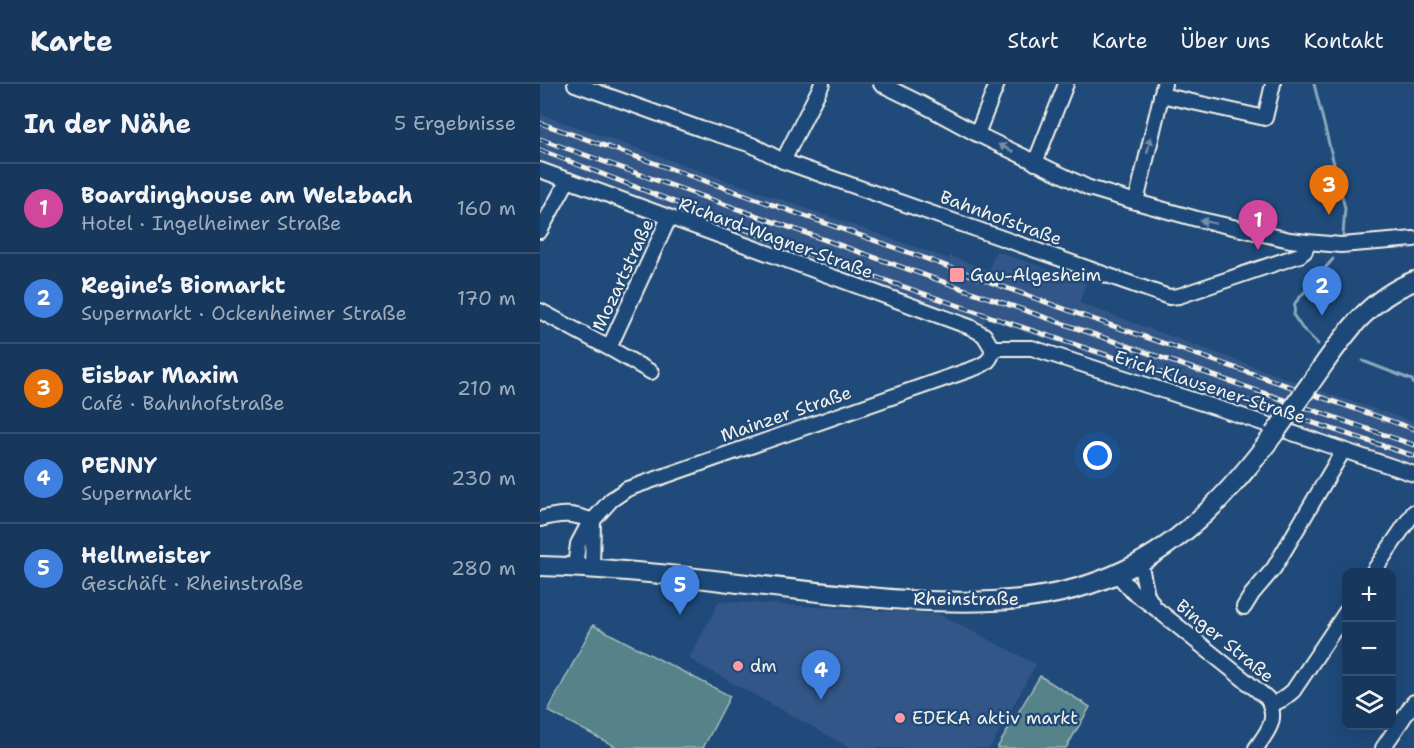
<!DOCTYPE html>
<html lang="de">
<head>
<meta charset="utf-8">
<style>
	:root { --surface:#17385c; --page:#203f62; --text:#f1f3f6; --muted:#9eacbb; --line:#365272; --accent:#ff9aa2 }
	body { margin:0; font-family:"Shantell Sans",sans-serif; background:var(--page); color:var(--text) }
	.controls { position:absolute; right:18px; bottom:18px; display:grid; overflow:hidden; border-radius:12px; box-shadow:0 6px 24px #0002 }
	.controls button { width:54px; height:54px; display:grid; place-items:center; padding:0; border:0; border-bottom:2px solid var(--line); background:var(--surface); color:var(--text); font:30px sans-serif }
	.you { position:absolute; left:558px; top:372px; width:21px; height:21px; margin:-15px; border:4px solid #fff; border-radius:50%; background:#1a73e8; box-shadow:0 0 0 9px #1a73e833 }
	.badge { display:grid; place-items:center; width:39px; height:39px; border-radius:50%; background:var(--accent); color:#fff; font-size:20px; font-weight:700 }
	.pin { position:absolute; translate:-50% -50px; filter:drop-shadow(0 2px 3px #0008) }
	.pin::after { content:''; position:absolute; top:32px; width:21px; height:18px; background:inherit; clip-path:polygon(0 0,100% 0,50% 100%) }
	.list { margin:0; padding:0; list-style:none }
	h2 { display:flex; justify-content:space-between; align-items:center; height:78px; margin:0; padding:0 24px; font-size:26px }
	h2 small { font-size:20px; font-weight:400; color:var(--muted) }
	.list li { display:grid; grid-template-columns:39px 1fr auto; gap:18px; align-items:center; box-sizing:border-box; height:90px; padding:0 24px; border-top:2px solid var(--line) }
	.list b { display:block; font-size:22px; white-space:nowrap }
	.list p { margin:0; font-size:20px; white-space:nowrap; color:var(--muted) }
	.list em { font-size:20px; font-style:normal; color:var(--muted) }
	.icon { flex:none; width:33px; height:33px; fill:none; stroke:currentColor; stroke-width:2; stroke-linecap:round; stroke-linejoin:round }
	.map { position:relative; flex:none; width:874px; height:664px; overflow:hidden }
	header { display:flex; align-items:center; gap:36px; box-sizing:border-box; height:84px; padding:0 30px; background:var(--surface); border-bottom:2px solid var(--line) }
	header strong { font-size:28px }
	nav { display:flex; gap:33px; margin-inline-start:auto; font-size:21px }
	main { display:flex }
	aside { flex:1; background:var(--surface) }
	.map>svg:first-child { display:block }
	.built { fill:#335787 }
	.pitch { fill:#578289; stroke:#a6bab8; stroke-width:1.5 }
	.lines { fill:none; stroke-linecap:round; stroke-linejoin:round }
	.stream { stroke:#8aa9bd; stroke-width:3 }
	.minor-casing { stroke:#f4f1e8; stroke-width:18 }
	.major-casing { stroke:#f4f1e8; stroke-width:22 }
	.minor { stroke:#1f4a7a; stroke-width:14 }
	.major { stroke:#1f4a7a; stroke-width:18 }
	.rail-casing { stroke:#f4f1e8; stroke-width:5 }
	.rail { stroke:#1f4a7a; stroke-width:3; stroke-dasharray:9; stroke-linecap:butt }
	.major-bridge-casing { stroke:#f4f1e8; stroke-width:22; stroke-linecap:butt }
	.major-bridge { stroke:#1f4a7a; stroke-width:18 }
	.oneway { fill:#748da6 }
	.poi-dot { fill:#ff9aa2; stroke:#1f4a7a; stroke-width:2 }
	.labels { text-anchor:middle; stroke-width:5; stroke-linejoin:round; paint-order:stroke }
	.street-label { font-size:18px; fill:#f4f1e8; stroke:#1f4a7a }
	.poi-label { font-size:18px; fill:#f4f1e8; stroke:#1f4a7a; text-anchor:start }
</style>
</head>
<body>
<header>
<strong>Karte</strong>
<nav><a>Start</a><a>Karte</a><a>Über uns</a><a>Kontakt</a></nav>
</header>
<main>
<aside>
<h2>In der Nähe<small>5 Ergebnisse</small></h2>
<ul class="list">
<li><span class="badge" style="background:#d1479c">1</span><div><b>Boardinghouse am Welzbach</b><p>Hotel · Ingelheimer Straße</p></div><em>160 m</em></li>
<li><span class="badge" style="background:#3f7fe0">2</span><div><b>Regine‘s Biomarkt</b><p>Supermarkt · Ockenheimer Straße</p></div><em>170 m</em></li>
<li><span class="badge" style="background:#e8710a">3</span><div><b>Eisbar Maxim</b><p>Café · Bahnhofstraße</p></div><em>210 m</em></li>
<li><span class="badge" style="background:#3f7fe0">4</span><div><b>PENNY</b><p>Supermarkt</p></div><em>230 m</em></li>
<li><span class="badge" style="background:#3f7fe0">5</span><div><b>Hellmeister</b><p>Geschäft · Rheinstraße</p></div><em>280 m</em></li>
</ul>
</aside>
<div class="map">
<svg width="874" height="664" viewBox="0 0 874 664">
	<rect width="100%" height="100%" fill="#1f4a7a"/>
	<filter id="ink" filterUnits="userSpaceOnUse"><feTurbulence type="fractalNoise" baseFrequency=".0167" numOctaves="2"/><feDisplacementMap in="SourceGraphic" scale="12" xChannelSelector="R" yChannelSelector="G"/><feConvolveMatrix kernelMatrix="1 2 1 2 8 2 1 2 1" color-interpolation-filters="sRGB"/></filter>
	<g filter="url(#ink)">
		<!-- built -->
		<g class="built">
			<path d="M0,30L409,175L410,172L449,186L456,167L546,199L539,219L792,311L874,338V378L864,379L848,372L446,235L444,239L249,170L250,168L243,165H237L222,158L70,102L63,101L0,80Z"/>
			<path d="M179,517L399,530L496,580L450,664H311L149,575Z"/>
		</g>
		<!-- pitch -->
		<g class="pitch">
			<path d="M53,541L190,612L163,664H78L8,627Z"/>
			<path d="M500,592L550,623L526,664H457Z"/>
		</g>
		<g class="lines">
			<!-- stream -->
			<g class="stream">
				<path d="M774,0L805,124L803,152"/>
				<path d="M778,260L762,244L754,232L755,219L793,175"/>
				<path d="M823,277L872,296L874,300"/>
			</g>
			<!-- minor casing -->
			<g class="minor-casing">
				<g id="minor">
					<path d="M35,0L161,45L212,61L243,77L629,213L639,212L760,171L765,167L767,158"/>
					<path d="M341,0L378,18L437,50L549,104L596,118L657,135L750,156L767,158L801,161L874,155"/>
					<path d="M621,11L725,34L733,0"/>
					<path d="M437,50L457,0"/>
					<path d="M243,77L282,0"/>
					<path d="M495,79L526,0"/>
					<path d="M0,86L430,243L444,251L452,264"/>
					<path d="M596,118L624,0"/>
					<path d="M0,147L28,96"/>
					<path d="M0,227L69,264L111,288"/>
					<path d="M69,264L129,134"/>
					<path d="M452,264H492L696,330L874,390"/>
					<path d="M0,435C22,429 32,429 53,437"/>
					<path d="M600,478L607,511L613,521"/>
					<path d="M35,483L38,460L47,443L71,416L87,405L435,284C445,280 453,276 452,264"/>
					<path d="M52,485L53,437"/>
					<path d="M833,488L874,428"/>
					<path d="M577,490L593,508L614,523L727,614C739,635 728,647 716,664"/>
					<path d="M704,523L712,510L734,484L803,367"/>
					<path d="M731,621L743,615L753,607L806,528"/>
					<path d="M843,664L874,618"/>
				</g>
			</g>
			<!-- major casing -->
			<g class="major-casing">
				<g id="major">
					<path d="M770,300C800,258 824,217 874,197"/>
					<path d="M0,482C63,484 127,490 190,498C249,505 307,512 367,516C442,520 515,520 585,486C647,456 693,405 734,350"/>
				</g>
			</g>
			<!-- minor -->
			<use href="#minor" class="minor"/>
			<!-- major -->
			<use href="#major" class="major"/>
			<!-- rail casing -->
			<g class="rail-casing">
				<g id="rail">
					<path d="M0,39L373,170L544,232L874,345"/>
					<path d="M0,55L452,215L874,361"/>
					<path d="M0,66L269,170L466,238L874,372"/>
				</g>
			</g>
			<!-- rail -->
			<use href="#rail" class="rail"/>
			<!-- major-bridge casing -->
			<g class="major-bridge-casing">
				<path id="major-bridge" d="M734,350L770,300"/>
			</g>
			<!-- major-bridge -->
			<use href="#major-bridge" class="major-bridge"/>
		</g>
		<!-- one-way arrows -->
		<defs><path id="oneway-solid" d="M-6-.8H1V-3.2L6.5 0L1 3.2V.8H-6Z" transform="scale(1.5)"/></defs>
		<g class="oneway">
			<use href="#oneway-solid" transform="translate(609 61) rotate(-77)"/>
			<use href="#oneway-solid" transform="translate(466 64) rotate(-154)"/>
			<use href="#oneway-solid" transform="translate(668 138) rotate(-168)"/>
		</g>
	</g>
	<!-- markers -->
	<g class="poi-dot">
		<rect x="409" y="183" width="16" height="16" rx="3"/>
		<circle cx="198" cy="582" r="6"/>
		<circle cx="360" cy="634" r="6"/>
	</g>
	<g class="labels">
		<!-- street labels -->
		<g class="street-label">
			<text transform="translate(461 134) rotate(20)" y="6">Bahnhofstraße</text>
			<text transform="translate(236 154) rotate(20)" y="6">Richard-Wagner-Straße</text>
			<text transform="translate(83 191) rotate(-65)" y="6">Mozartstraße</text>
			<text transform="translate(670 303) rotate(18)" y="6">Erich-Klausener-Straße</text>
			<text transform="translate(246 330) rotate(-19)" y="6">Mainzer Straße</text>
			<text x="426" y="521">Rheinstraße</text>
			<text transform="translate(685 557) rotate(39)" y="6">Binger Straße</text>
		</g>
		<!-- poi labels -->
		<g class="poi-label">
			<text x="430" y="197">Gau-Algesheim</text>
			<text x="210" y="588">dm</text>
			<text x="372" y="640">EDEKA aktiv markt</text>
		</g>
	</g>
</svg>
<div class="controls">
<button>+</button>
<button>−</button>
<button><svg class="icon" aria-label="layers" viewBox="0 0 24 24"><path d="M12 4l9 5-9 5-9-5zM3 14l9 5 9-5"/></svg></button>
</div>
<div class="you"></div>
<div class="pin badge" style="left:718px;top:166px;background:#d1479c">1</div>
<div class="pin badge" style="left:782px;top:232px;background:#3f7fe0">2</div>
<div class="pin badge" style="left:789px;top:131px;background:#e8710a">3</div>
<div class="pin badge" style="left:281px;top:616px;background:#3f7fe0">4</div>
<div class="pin badge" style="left:140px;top:531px;background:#3f7fe0">5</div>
</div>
</main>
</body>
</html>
